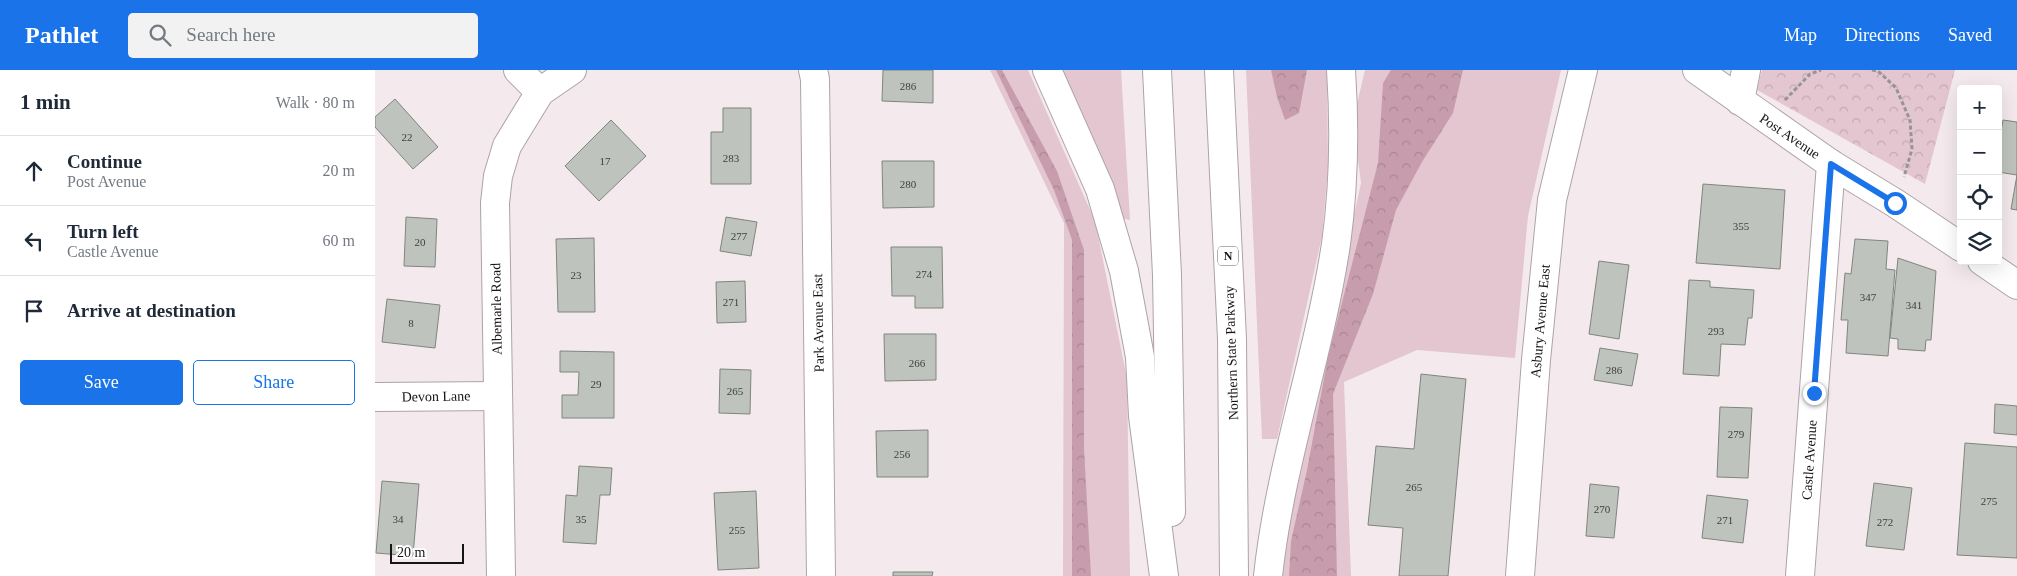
<!DOCTYPE html>
<html lang="en">
<head>
<meta charset="utf-8">
<style>
	:root { --surface:#fff; --page:#f2f2f3; --text:#1f2937; --muted:#747a83; --line:#e0e1e3; --accent:#1a73e8 }
	body { margin:0; font-family:"Times New Roman",serif; background:var(--page); color:var(--text) }
	.controls { position:absolute; right:15px; top:15px; display:grid; overflow:hidden; border-radius:5px; box-shadow:0 5px 20px #0002 }
	.controls button { width:45px; height:45px; display:grid; place-items:center; padding:0; border:0; border-bottom:1px solid var(--line); background:var(--surface); color:var(--text); font:25px sans-serif }
	.scale { position:absolute; left:15px; bottom:12px; width:74px; box-sizing:border-box; padding-left:5px; border:2px solid #171415; border-top:0; font-size:14px; line-height:18px; white-space:nowrap; color:#171415; -webkit-text-stroke:4px #fff; paint-order:stroke }
	.stop { position:absolute; width:15px; height:15px; margin:-11px; border:4px solid #1a73e8; border-radius:50%; background:#fff }
	.stop.end { background:#1a73e8; border-color:#fff; box-shadow:0 1px 5px #0008 }
	.list { margin:0; padding:0; list-style:none }
	h2 { display:flex; justify-content:space-between; align-items:center; height:65px; margin:0; padding:0 20px; font-size:21px }
	h2 small { font-size:16px; font-weight:400; color:var(--muted) }
	.list li { display:grid; grid-template-columns:32px 1fr auto; gap:15px; align-items:center; box-sizing:border-box; height:70px; padding:0 20px; border-top:1px solid var(--line) }
	.list b { display:block; font-size:19px; white-space:nowrap }
	.list p { margin:0; font-size:16px; white-space:nowrap; color:var(--muted) }
	.list em { font-size:16px; font-style:normal; color:var(--muted) }
	.actions { display:flex; gap:10px; padding:15px 20px }
	.actions a { flex:1; padding:11px 0; border:1px solid var(--accent); border-radius:5px; text-align:center; font-size:18px; color:var(--accent) }
	.actions .main { background:var(--accent); color:#fff }
	.icon { flex:none; width:28px; height:28px; fill:none; stroke:currentColor; stroke-width:2; stroke-linecap:round; stroke-linejoin:round }
	.map { position:relative; flex:none; width:1642px; height:506px; overflow:hidden }
	header { display:flex; align-items:center; gap:30px; box-sizing:border-box; height:70px; padding:0 25px; background:var(--accent); color:#fff }
	header strong { font-size:24px }
	nav { display:flex; gap:28px; margin-inline-start:auto; font-size:18px }
	.search { width:350px; height:45px; background:var(--page); display:flex; align-items:center; gap:12px; box-sizing:border-box; padding:0 18px; border-radius:5px; color:var(--muted); font-size:19px }
	main { display:flex }
	aside { flex:1; background:var(--surface) }
	.map>svg:first-child { display:block }
	.green { fill:#e3c6d0 }
	.forest { fill:url(#forest-crowns) }
	.park { fill:url(#park-crowns) }
	.building { fill:#bec4bd; stroke:#7f857e }
	.lines { fill:none; stroke-linecap:round; stroke-linejoin:round }
	.minor-casing { stroke:#ada3a7; stroke-width:30 }
	.major-casing { stroke:#ada3a7; stroke-width:30 }
	.highway-casing { stroke:#ada3a7; stroke-width:30 }
	.path { stroke:#9a9396; stroke-width:3; stroke-dasharray:4 2.5; stroke-linecap:butt }
	.minor { stroke:#fff; stroke-width:28 }
	.major { stroke:#fff; stroke-width:28 }
	.highway { stroke:#fff; stroke-width:28 }
	.route { stroke:#1a73e8; stroke-width:6 }
	.labels { text-anchor:middle; stroke-width:4; stroke-linejoin:round; paint-order:stroke }
	.number-label { font-size:11px; fill:#41403f }
	.shield { fill:#fff; stroke:#5d5a5b; stroke-width:1 }
	.shield-label { font-size:12px; font-weight:bold; fill:#171415 }
	.street-label { font-size:14px; fill:#171415; stroke:#fff }
</style>
</head>
<body>
<header>
<strong>Pathlet</strong>
<div class="search"><svg class="icon" aria-label="search" viewBox="0 0 24 24"><circle cx="10" cy="10" r="6"/><path d="M15 15l6 6"/></svg>Search here</div>
<nav><a>Map</a><a>Directions</a><a>Saved</a></nav>
</header>
<main>
<aside>
<h2>1 min<small>Walk · 80 m</small></h2>
<ul class="list">
<li><svg class="icon" aria-label="ahead" viewBox="0 0 24 24"><path d="M12 20V5M6 11l6-6 6 6"/></svg><div><b>Continue</b><p>Post Avenue</p></div><em>20 m</em></li>
<li><svg class="icon" aria-label="left" viewBox="0 0 24 24"><path d="M17 20v-9H6M10 6l-5 5 5 5"/></svg><div><b>Turn left</b><p>Castle Avenue</p></div><em>60 m</em></li>
<li><svg class="icon" aria-label="arrive" viewBox="0 0 24 24"><path d="M6 21V4h12l-3 4 3 4H6"/></svg><div><b>Arrive at destination</b></div></li>
</ul>
<div class="actions"><a class="main">Save</a><a>Share</a></div>
</aside>
<div class="map">
<svg width="1642" height="506" viewBox="0 0 1642 506">
	<defs>
		<pattern id="forest-crowns" width="20" height="18" patternUnits="userSpaceOnUse" patternTransform="scale(1.25)"><rect width="20" height="18" fill="#c79dad"/><path d="M2 6a3 3 0 1 1 6 0M12 15a3 3 0 1 1 6 0" fill="none" stroke="#aa8694"/></pattern>
		<pattern id="park-crowns" width="20" height="18" patternUnits="userSpaceOnUse" patternTransform="scale(1.25)"><rect width="20" height="18" fill="#e3c6d0"/><path d="M2 6a3 3 0 1 1 6 0M12 15a3 3 0 1 1 6 0" fill="none" stroke="#c2a9b2"/></pattern>
	</defs>
	<rect width="100%" height="100%" fill="#f4eaee"/>
	<!-- green -->
	<g class="green">
		<path d="M615,0H653L720,151L752,308L755,506H688L689,153Z"/>
		<path d="M681,0H746L755,150L744,148Z"/>
		<path d="M871,0H952L953,97L947,166L902,369H887Z"/>
		<path d="M990,0H1186L1153,146L1140,288L1042,280L969,312L976,506H904L923,402L986,113L978,51Z"/>
	</g>
	<!-- forest -->
	<g class="forest">
		<path d="M621,0H627L682,101L709,180V378L716,506H697V170L679,120Z"/>
		<path d="M896,0H932L924,43L910,50L902,27Z"/>
		<path d="M1016,0H1088L1078,43L1047,92L1021,140L998,224L958,324L962,506H914L916,471L932,400L953,287L1003,93L1008,13Z"/>
	</g>
	<!-- park -->
	<path class="park" d="M1387,0H1580L1550,114L1382,20Z"/>
	<!-- building -->
	<g class="building">
		<path d="M508,0H558V33L507,31Z"/>
		<path d="M20,29L63,77L38,99L0,57V47Z"/>
		<path d="M348,38H376V114H336V62H348Z"/>
		<path d="M236,50L271,86L224,131L190,96Z"/>
		<path d="M1628,50L1642,52V140L1636,139L1642,105L1623,102V78Z"/>
		<path d="M507,91H559V137L508,138Z"/>
		<path d="M1328,114L1410,120L1405,199L1321,193Z"/>
		<path d="M31,147L62,149L60,197L29,196Z"/>
		<path d="M351,147L382,152L376,186L345,181Z"/>
		<path d="M219,168L220,242H183L181,169Z"/>
		<path d="M1480,169L1513,171L1511,199L1520,200L1513,286L1471,283L1473,250H1466L1470,203L1476,204Z"/>
		<path d="M516,177H567L568,238H540V226H517Z"/>
		<path d="M1523,188L1561,201L1556,270H1551L1550,281L1523,279V269L1515,268Z"/>
		<path d="M1224,191L1254,195L1244,269L1214,264Z"/>
		<path d="M1314,210L1335,211V217L1379,220L1377,248H1373L1370,275L1346,274L1344,306L1308,304Z"/>
		<path d="M370,211L371,252L342,253L341,212Z"/>
		<path d="M12,229L65,235L60,278L7,272Z"/>
		<path d="M509,264H561V310L510,311Z"/>
		<path d="M1225,278L1263,284L1257,316L1219,310Z"/>
		<path d="M185,281L239,282V348H187V325H203L204,302H185Z"/>
		<path d="M345,299L376,300L375,344L344,343Z"/>
		<path d="M1046,304L1091,309L1073,506H1024L1028,458L993,455L1001,376L1039,379Z"/>
		<path d="M1620,334L1642,336V365L1619,363Z"/>
		<path d="M1345,337L1377,338L1373,408L1342,407Z"/>
		<path d="M553,360V407H502L501,361Z"/>
		<path d="M1590,373L1642,377V488L1582,485Z"/>
		<path d="M204,396L237,398L235,425H225L221,474L188,472L191,425L202,426Z"/>
		<path d="M7,411L44,414L38,486L1,483Z"/>
		<path d="M1499,413L1537,418L1529,480L1491,476Z"/>
		<path d="M1215,414L1244,417L1239,468L1211,466Z"/>
		<path d="M381,421L384,498L343,500L339,423Z"/>
		<path d="M1332,425L1373,430L1368,473L1327,468Z"/>
		<path d="M518,502H558L557,506H518Z"/>
	</g>
	<g class="lines">
		<!-- minor casing -->
		<g class="minor-casing">
			<g id="minor">
				<path d="M143,0L165,22"/>
				<path d="M438,0L440,9L446,506"/>
				<path d="M1365,31L1371,0"/>
				<path d="M0,327L123,326"/>
				<path d="M126,506L120,133L123,106L132,76L165,22L197,0"/>
				<path d="M1145,506L1161,290L1177,130L1208,0"/>
				<path d="M1425,506L1456,94"/>
			</g>
		</g>
		<!-- major casing -->
		<g class="major-casing">
			<g id="major">
				<path d="M1322,0L1456,94L1520,133L1586,177"/>
				<path d="M1607,191L1642,215"/>
			</g>
		</g>
		<!-- highway casing -->
		<g class="highway-casing">
			<g id="highway">
				<path d="M672,0L725,119L749,201L765,287L768,346L789,506"/>
				<path d="M782,0L792,205L796,442"/>
				<path d="M844,0L857,269L859,506"/>
				<path d="M893,506C905,394 944,286 961,174C969,116 970,59 966,0"/>
			</g>
		</g>
		<!-- path -->
		<g class="path">
			<path d="M1497,0L1503,1L1521,18L1535,50L1537,79L1529,107"/>
			<path d="M1410,30L1435,4L1446,0"/>
		</g>
		<!-- minor -->
		<use href="#minor" class="minor"/>
		<!-- major -->
		<use href="#major" class="major"/>
		<!-- highway -->
		<use href="#highway" class="highway"/>
	</g>
	<g class="lines">
		<!-- route -->
		<path class="route" d="M1439,323L1456,94L1520,133"/>
	</g>
	<g class="labels">
		<!-- number labels -->
		<g class="number-label">
			<text x="533" y="20">286</text>
			<text x="32" y="71">22</text>
			<text x="356" y="92">283</text>
			<text x="230" y="95">17</text>
			<text x="533" y="118">280</text>
			<text x="1366" y="160">355</text>
			<text x="364" y="170">277</text>
			<text x="45" y="176">20</text>
			<text x="549" y="208">274</text>
			<text x="201" y="209">23</text>
			<text x="1493" y="231">347</text>
			<text x="356" y="236">271</text>
			<text x="1539" y="239">341</text>
			<text x="36" y="257">8</text>
			<text x="1341" y="265">293</text>
			<text x="542" y="297">266</text>
			<text x="1239" y="304">286</text>
			<text x="221" y="318">29</text>
			<text x="360" y="325">265</text>
			<text x="1361" y="368">279</text>
			<text x="527" y="388">256</text>
			<text x="1039" y="421">265</text>
			<text x="1614" y="435">275</text>
			<text x="1227" y="443">270</text>
			<text x="23" y="453">34</text>
			<text x="206" y="453">35</text>
			<text x="1350" y="454">271</text>
			<text x="1510" y="456">272</text>
			<text x="362" y="464">255</text>
		</g>
		<!-- shield labels -->
		<rect class="shield" x="843" y="176.5" width="20" height="19" rx="4"/>
		<g class="shield-label">
			<text x="853" y="190">N</text>
		</g>
		<!-- street labels -->
		<g class="street-label">
			<text transform="translate(1415 66) rotate(34)" y="5">Post Avenue</text>
			<text transform="translate(121 239) rotate(-91)" y="5">Albemarle Road</text>
			<text transform="translate(1165 251) rotate(-85)" y="5">Asbury Avenue East</text>
			<text transform="translate(443 253) rotate(-91)" y="5">Park Avenue East</text>
			<text transform="translate(856 283) rotate(-92)" y="5">Northern State Parkway</text>
			<text transform="translate(61 326) rotate(-1)" y="5">Devon Lane</text>
			<text transform="translate(1434 390) rotate(-86)" y="5">Castle Avenue</text>
		</g>
	</g>
</svg>
<div class="controls">
<button>+</button>
<button>−</button>
<button><svg class="icon" aria-label="locate" viewBox="0 0 24 24"><circle cx="12" cy="12" r="6"/><path d="M12 2v4M12 18v4M2 12h4M18 12h4"/></svg></button>
<button><svg class="icon" aria-label="layers" viewBox="0 0 24 24"><path d="M12 4l9 5-9 5-9-5zM3 14l9 5 9-5"/></svg></button>
</div>
<div class="scale">20 m</div>
<div class="stop" style="left:1520px;top:133px"></div>
<div class="stop end" style="left:1439px;top:323px"></div>
</div>
</main>
</body>
</html>
